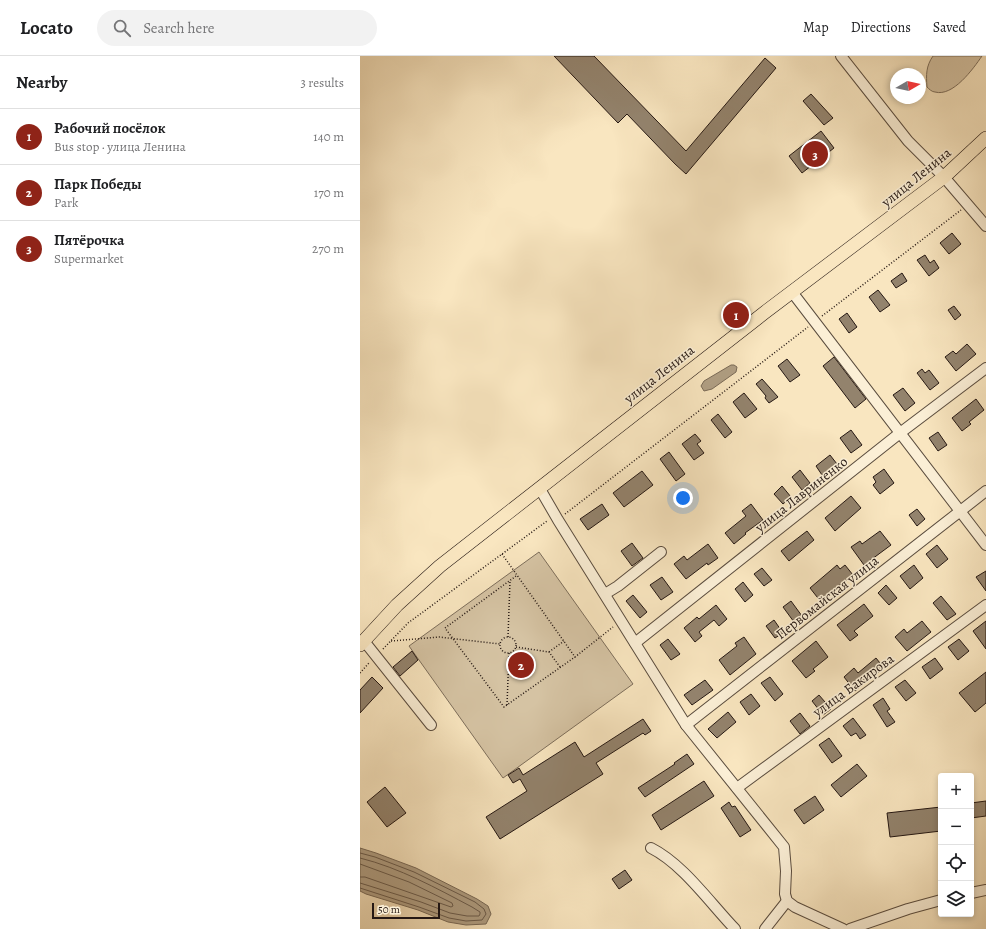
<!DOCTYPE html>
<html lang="en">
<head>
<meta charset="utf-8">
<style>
	:root { --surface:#fff; --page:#f2f2f2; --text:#202124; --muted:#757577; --line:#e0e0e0; --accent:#8f2418 }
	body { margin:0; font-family:Alegreya,serif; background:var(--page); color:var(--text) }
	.controls { position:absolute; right:12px; bottom:12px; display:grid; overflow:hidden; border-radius:4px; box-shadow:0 2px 6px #0003 }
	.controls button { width:36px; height:36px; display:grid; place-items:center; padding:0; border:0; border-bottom:1px solid var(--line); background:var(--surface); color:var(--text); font:20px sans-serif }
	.compass { position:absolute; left:530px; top:12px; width:36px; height:36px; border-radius:50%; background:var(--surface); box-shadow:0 2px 6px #0003; rotate:81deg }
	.scale { position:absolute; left:12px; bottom:10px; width:68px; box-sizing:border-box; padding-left:4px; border:2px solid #251813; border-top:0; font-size:11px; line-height:14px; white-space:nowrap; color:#251813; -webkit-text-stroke:3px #fbefd6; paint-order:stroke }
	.you { position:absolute; left:323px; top:442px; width:14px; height:14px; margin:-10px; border:3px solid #fff; border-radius:50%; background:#1a73e8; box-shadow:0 0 0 6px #1a73e833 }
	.badge { display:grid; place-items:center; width:26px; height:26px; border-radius:50%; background:var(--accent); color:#fff; font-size:13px; font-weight:700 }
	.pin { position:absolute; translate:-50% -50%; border:2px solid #fff; box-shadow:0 1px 4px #0006 }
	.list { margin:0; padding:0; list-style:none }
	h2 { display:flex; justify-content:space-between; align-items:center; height:52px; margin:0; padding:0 16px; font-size:17px }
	h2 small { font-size:13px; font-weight:400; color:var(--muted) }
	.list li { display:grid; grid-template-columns:26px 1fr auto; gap:12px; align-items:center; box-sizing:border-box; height:56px; padding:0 16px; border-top:1px solid var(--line) }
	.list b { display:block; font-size:15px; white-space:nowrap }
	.list p { margin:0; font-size:13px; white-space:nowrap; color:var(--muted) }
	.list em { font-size:13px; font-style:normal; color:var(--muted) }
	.icon { flex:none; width:22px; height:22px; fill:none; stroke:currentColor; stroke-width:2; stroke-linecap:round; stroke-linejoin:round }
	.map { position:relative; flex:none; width:626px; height:873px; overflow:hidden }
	header { display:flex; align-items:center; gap:24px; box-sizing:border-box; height:56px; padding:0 20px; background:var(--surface); border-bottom:1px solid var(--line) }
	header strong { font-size:19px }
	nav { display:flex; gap:22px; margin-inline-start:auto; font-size:14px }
	.search { width:280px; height:36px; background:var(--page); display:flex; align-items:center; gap:10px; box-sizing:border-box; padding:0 14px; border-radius:22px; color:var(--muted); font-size:15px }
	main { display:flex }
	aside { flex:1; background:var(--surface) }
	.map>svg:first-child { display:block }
	.green { fill:#d5c3a3; stroke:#7d6e5b }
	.water { fill:#b1a085; stroke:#796a57 }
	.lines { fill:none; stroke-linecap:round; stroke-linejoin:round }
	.shore { stroke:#6b5c4c; stroke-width:1 }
	.building { fill:#93836d; stroke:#251813 }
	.minor-casing { stroke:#5a4c3e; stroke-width:12 }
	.major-casing { stroke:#251813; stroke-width:14 }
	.path { stroke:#251813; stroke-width:1.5; stroke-dasharray:1 2; stroke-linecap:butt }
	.minor { stroke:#fbefd6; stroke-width:10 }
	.major { stroke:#f9e6c0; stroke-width:13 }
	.labels { text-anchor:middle; stroke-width:3; stroke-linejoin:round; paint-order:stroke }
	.street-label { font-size:14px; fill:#251813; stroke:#fbefd6 }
</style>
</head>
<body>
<header>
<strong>Locato</strong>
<div class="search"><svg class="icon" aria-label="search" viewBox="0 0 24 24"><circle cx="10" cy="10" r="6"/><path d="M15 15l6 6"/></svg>Search here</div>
<nav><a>Map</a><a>Directions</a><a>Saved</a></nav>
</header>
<main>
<aside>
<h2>Nearby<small>3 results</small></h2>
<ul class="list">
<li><span class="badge">1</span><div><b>Рабочий посёлок</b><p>Bus stop · улица Ленина</p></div><em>140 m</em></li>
<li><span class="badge">2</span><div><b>Парк Победы</b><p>Park</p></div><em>170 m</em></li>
<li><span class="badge">3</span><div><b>Пятёрочка</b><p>Supermarket</p></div><em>270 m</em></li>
</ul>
</aside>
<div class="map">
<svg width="626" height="873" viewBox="0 0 626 873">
	<rect width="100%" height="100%" fill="#f9e6c0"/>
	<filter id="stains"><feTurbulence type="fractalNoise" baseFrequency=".005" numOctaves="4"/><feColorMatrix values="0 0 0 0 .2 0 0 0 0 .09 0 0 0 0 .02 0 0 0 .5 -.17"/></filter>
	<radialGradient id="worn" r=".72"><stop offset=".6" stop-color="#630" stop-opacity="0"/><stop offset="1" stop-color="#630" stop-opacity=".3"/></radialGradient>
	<!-- green -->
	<g class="green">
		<path d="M573,0H622C613,13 593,41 575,36C572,36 569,33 567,31C566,19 566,10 573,0Z"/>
		<path d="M179,496L273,628L143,722L49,590Z"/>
	</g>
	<!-- water -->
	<g class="water">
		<path d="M371,309H374L377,311L376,316L352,333L344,335L341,330L344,325Z"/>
		<path d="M0,792L16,797L56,812L117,843L128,850L131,858L126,868L106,869L88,866L58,854L6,838L0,835Z"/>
	</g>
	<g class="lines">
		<!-- shore -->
		<g class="shore">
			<path d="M0,797L15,801L54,816L115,846L124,853L126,858L122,864L106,865L89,862L59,851L0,832"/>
			<path d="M0,802C40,812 76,832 112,851L120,856V858L119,860H107L90,857L61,846L0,827"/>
			<path d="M0,808L49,826L92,847L93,850L91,851L5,821H0"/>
		</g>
	</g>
	<!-- building -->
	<g class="building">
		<path d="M194,0H234L326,95L405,2L416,12L326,118L315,108L267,58L258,67Z"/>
		<path d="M451,38L473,62L464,69L443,45Z"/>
		<path d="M461,75L474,92L442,117L429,100Z"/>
		<path d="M592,177L601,188L589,198L580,187Z"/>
		<path d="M565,199L570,207L574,204L579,212L569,220L557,204Z"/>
		<path d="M542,217L547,225L536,232L531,225Z"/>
		<path d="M518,234L530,249L520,256L509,241Z"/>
		<path d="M594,250L601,259L595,264L588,254Z"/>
		<path d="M487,257L497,271L489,277L479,263Z"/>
		<path d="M607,288L616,298L596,315L585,301L593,295L596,298Z"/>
		<path d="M474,301L506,343L495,352L463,310Z"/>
		<path d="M427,303L440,319L430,326L418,310Z"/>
		<path d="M562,313L565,317L569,314L579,327L570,334L557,317Z"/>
		<path d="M402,323L418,341L409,347L405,342L406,340L396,328Z"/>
		<path d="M543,332L555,347L545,355L533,339Z"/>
		<path d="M384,337L397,353L385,362L373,346Z"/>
		<path d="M616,343L624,354L609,366L611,368L602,375L592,362Z"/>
		<path d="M358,358L372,376L365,382L351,364Z"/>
		<path d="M491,374L502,389L491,397L480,382Z"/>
		<path d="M578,376L587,389L578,395L569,382Z"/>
		<path d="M335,378L341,385L337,388L344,397L334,404L322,388Z"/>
		<path d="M309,396L325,418L316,425L300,403Z"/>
		<path d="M470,399L477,408L462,419L456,410Z"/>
		<path d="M524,413L534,427L520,438L513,429L516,426L513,421Z"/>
		<path d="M440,414L450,427L442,434L432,421Z"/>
		<path d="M282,415L293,429L264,451L253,437Z"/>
		<path d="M422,430L431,441L423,448L414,438Z"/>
		<path d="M491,440L501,452L475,475L465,462Z"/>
		<path d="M242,448L249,459L228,474L220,463Z"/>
		<path d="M391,448L403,464L385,477L386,478L374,488L365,477L386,460L382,455Z"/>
		<path d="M557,453L565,463L557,470L549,459Z"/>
		<path d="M447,475L454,484L429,505L421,495Z"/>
		<path d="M520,475L531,489L504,509L491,491L500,485L502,488Z"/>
		<path d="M272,487L283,502L272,510L261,495Z"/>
		<path d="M348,488L358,502L348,509L347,507L326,523L314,508L324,500L327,504Z"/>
		<path d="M577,489L588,503L577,512L566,498Z"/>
		<path d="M477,509L480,513L485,509L493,519L468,538L469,539L461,546L450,532Z"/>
		<path d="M554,509L563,522L550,533L540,520Z"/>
		<path d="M402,512L412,524L404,530L394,518Z"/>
		<path d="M626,515V535L616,521Z"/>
		<path d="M302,521L313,536L301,544L290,529Z"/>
		<path d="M383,526L393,539L385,546L375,533Z"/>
		<path d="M526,529L537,542L529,549L518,537Z"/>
		<path d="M273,539L287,556L280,562L266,545Z"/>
		<path d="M581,540L596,558L587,564L573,547Z"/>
		<path d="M431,545L442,560L434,566L423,551Z"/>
		<path d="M504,548L513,560L494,575L498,579L490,585L477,569Z"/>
		<path d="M356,549L367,563L359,570L354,564L339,576L342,580L335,586L324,572L337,561L339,563Z"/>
		<path d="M414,564L423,577L415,582L406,570Z"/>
		<path d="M562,565L571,576L547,595L535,581L544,573L547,577Z"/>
		<path d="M626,565V593L613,575Z"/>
		<path d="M384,581L396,598L370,619L359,604L377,590L375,587Z"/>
		<path d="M308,583L320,598L311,604L300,589Z"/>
		<path d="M599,583L609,595L598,604L588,591Z"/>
		<path d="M456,585L468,601L453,613L455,615L446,622L432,605Z"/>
		<path d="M52,595L58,604L40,620L33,611Z"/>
		<path d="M516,602L524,612L495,635L484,621L494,612L498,617Z"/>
		<path d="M575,602L583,613L570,623L562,611Z"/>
		<path d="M626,616V647L615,656L599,637Z"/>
		<path d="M12,621L23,632L0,657V634Z"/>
		<path d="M410,621L423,638L415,645L401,627Z"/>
		<path d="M345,624L353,634L332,649L324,639Z"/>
		<path d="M545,624L556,637L546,645L535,631Z"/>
		<path d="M391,638L400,650L389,659L380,646Z"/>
		<path d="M459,639L471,653L463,659L452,645Z"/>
		<path d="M523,642L530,653L527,655L535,666L527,671L513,649Z"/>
		<path d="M368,656L376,666L357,682L348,673Z"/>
		<path d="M440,657L450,670L440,678L430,665Z"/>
		<path d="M493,662L506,679L500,683L496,677L491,680L483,670Z"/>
		<path d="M283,663L291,675L285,679L283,677L236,707L243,718L140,783L126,761L167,735L160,723L153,727L148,719L159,712L163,719L215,686L224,701Z"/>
		<path d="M469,682L482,700L472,707L459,689Z"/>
		<path d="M327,698L334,708L285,741L278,732L315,708L314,707Z"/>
		<path d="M497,708L507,720L481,741L471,729Z"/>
		<path d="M344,725L354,740L301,774L292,759Z"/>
		<path d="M25,731L46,757L27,771L7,746Z"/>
		<path d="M455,740L464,754L444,768L434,754Z"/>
		<path d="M626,745V760L611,762V747Z"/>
		<path d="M369,746L372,751L375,750L391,774L380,781L361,752Z"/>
		<path d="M581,751V775L530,781L527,757Z"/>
		<path d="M265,814L272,824L259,833L252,823Z"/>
	</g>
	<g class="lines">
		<!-- minor casing -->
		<g class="minor-casing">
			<g id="minor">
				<path d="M481,0L548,85L584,121L626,170"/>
				<path d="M432,236L626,489"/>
				<path d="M180,433L198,464L326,669L424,791L426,815L425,838L427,845L435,851L483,873"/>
				<path d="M245,538L258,530L301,496"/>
				<path d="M4,585L71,669"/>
				<path d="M275,587L540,377L626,312"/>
				<path d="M326,669L626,435"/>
				<path d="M377,732L626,549"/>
				<path d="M291,792C323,808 350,847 375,873"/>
				<path d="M611,837L626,834"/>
				<path d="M405,873L427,845"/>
				<path d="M490,873L548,853L581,844"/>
			</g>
		</g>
		<!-- major casing -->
		<g class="major-casing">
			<path id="major" d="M0,589L37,549L80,510L404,257L584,121L626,82"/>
		</g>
		<!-- path -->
		<g class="path">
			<path d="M462,260L601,154"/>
			<path d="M205,458L448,271"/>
			<path d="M142,498L215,601L253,571"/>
			<path d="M156,520L85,572L144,651L215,601"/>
			<circle cx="148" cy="589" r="8"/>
			<path d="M148,581L150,525"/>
			<path d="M31,585L79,581L140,588"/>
			<path d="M156,591L189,596L200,611"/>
			<path d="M23,593L48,567L187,465"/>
			<path d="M189,596L204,585"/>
			<path d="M0,617L9,607"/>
			<path d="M147,649L149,597"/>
		</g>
		<!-- minor -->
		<use href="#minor" class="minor"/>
		<!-- major -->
		<use href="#major" class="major"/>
	</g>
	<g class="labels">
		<!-- street labels -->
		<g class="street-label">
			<text transform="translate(556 121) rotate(-39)" y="5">улица Ленина</text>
			<text transform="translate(299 318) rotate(-38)" y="5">улица Ленина</text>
			<text transform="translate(441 438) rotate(-38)" y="5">улица Лавриненко</text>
			<text transform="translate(467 541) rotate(-38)" y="5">Первомайская улица</text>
			<text transform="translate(493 629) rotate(-36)" y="5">улица Бакирова</text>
		</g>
	</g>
	<rect width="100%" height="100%" filter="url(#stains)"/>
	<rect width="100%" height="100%" fill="url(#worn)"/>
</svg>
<div class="controls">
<button>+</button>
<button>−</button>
<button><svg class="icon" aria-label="locate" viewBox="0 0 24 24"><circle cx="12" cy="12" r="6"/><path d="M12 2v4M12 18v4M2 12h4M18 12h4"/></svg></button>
<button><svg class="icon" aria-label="layers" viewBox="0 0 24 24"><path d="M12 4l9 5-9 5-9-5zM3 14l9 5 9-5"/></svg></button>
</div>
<svg class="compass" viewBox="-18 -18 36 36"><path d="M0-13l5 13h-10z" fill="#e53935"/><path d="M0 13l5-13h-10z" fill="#757577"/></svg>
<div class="scale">50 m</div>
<div class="you"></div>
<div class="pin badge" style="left:376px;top:259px">1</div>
<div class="pin badge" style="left:161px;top:609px">2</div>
<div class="pin badge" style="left:455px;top:98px">3</div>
</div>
</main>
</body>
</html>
